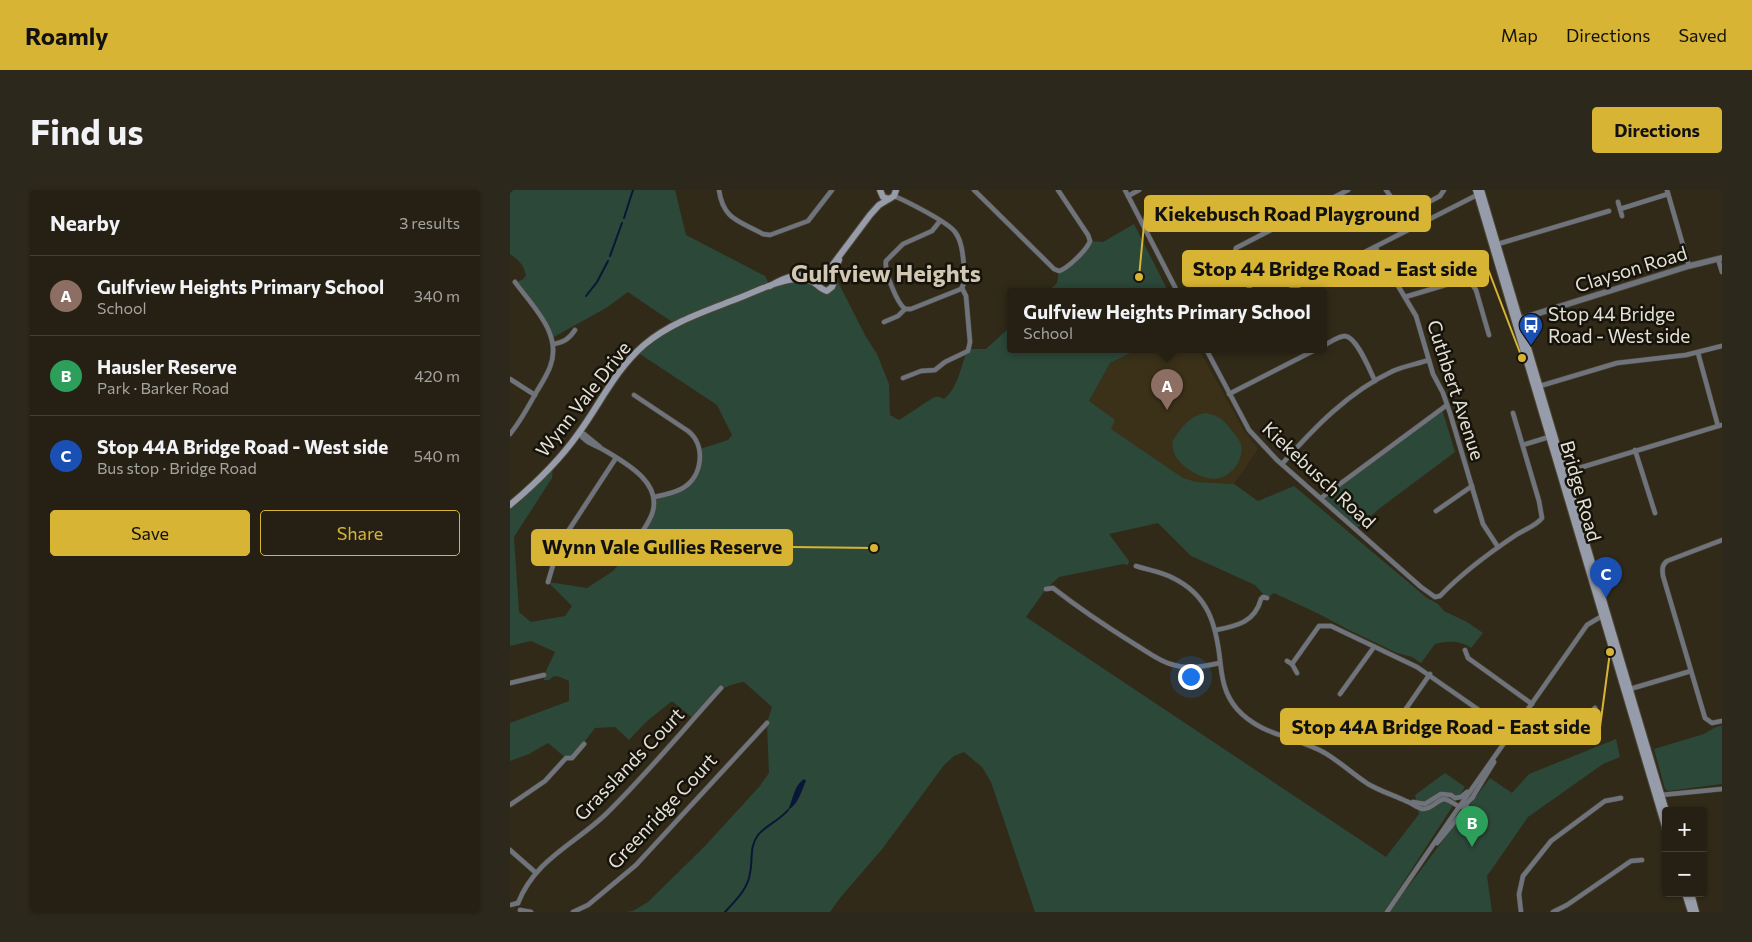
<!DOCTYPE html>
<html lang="en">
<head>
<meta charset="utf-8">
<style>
	:root { --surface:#252013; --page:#2d281c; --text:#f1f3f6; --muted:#a3a3a0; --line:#423e33; --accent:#d8b434 }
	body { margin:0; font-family:Commissioner,sans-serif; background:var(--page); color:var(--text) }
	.controls { position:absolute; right:15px; bottom:15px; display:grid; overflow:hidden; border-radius:5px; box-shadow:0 1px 4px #0004 }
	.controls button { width:45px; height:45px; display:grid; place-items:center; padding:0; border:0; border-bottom:1px solid var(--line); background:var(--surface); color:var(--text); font:25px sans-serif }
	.you { position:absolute; left:680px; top:486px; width:18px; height:18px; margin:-12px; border:4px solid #fff; border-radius:50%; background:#1a73e8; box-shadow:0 0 0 8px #1a73e833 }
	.badge { display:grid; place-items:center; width:32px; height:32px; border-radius:50%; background:var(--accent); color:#fff; font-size:16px; font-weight:700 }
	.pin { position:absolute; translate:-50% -41px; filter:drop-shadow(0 1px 2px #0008) }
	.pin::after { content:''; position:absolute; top:26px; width:18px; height:15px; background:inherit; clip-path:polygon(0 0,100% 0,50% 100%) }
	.popup { position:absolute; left:497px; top:98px; width:320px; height:65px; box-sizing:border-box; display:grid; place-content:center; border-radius:5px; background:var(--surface); filter:drop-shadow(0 1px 4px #0005); font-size:16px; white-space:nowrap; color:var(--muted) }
	.popup b { font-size:19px; color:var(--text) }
	.popup::after { content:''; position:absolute; left:50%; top:100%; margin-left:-10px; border:10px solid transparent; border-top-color:var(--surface) }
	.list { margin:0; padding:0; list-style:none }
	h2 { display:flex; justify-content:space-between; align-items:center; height:65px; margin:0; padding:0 20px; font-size:21px }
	h2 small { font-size:16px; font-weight:400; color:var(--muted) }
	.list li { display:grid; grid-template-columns:32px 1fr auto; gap:15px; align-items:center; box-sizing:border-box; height:80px; padding:0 20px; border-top:1px solid var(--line) }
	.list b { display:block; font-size:19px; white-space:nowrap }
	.list p { margin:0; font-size:16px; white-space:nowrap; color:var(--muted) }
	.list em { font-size:16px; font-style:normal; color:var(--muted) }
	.actions { display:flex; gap:10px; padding:15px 20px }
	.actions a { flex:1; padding:11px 0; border:1px solid var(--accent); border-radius:5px; text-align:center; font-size:18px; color:var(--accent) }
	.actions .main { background:var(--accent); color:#111 }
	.map { position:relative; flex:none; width:1212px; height:722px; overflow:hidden; border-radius:5px }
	header { display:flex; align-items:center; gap:30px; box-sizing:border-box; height:70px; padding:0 25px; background:var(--accent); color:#111 }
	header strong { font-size:24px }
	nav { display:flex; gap:28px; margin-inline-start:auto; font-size:18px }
	.intro { display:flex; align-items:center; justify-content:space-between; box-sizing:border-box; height:120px; padding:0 30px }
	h1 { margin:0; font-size:35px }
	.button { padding:12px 22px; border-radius:5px; background:var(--accent); color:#111; font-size:18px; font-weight:700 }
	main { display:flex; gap:30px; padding:0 30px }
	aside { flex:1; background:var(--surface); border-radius:5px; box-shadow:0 1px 4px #0004 }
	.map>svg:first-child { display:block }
	.built { fill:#3b3119 }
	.green { fill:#2c4839 }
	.water { fill:#091637 }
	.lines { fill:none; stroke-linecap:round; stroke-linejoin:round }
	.stream { stroke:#091637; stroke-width:2 }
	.minor-casing { stroke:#4e4737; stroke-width:5.5 }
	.tertiary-casing { stroke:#4e4737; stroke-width:7 }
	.secondary-casing { stroke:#4e4737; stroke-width:8 }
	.minor { stroke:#6f737b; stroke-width:4.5 }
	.tertiary { stroke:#6f737b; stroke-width:5.5 }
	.secondary { stroke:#969ca9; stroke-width:6 }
	.labels { text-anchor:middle; stroke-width:5; stroke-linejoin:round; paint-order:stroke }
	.street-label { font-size:19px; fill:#e5e1d6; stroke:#16130b }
	.poi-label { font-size:19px; fill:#e5e1d6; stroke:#16130b; text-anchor:start }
	.district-label { font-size:24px; font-weight:bold; fill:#d1c7b3; stroke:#16130b }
	.leader { fill:none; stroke:#d8b434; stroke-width:2 }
	.callout-dot { fill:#d8b434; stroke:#16130b; stroke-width:2 }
	.callout { fill:#d8b434; stroke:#d8b434; stroke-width:2 }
	.callout-label { font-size:20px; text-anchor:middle; font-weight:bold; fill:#111 }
</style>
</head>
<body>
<header>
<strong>Roamly</strong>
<nav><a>Map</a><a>Directions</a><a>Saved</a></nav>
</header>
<div class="intro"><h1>Find us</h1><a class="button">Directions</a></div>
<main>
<aside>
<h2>Nearby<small>3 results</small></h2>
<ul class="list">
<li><span class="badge" style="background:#8d6e63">A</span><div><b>Gulfview Heights Primary School</b><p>School</p></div><em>340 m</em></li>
<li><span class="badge" style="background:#2e9e5b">B</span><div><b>Hausler Reserve</b><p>Park · Barker Road</p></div><em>420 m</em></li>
<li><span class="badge" style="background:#1a4fb4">C</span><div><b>Stop 44A Bridge Road - West side</b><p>Bus stop · Bridge Road</p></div><em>540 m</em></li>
</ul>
<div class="actions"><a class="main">Save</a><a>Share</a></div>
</aside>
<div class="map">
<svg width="1212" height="722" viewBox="0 0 1212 722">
	<rect width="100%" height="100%" fill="#312a19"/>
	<!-- built -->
	<path class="built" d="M629,159H689L733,239L748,259L724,294L687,292L673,288L600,239L579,211L600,173Z"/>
	<!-- green -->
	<g class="green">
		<path d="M0,0H165L176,45L255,86L260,96L290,89L314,100L327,90L356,147L367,164L379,194L380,225L389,230C395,227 422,207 426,207C429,206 431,208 434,209C447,199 451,178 456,163L459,159H476L501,136V159H629L600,173L579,211L605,230L601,239L673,288L687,292L724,294L748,311L784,296L917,408L928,414L934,421L957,432L973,443L961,458C950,450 937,451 925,454L911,473L902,467L887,463L837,439L809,424L764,403L757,408L745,395L681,366L648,333L599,344L619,371L618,375L613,374L549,387L536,399L516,427L876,667L909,624L905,605L935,583L955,597L874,722H525L481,592L472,577L454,562L444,566L434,575L373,658L330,708L320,722H116L123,721L138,712L195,656L249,597L259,583L257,533L262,517L234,492C206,496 201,510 184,529L162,511L136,532L119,550L105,537L85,538L62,568H56L38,553L19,564L0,571V533L59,511V491L50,487L44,486L39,490H34V485L45,462L21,451L0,456V315L43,275L42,288L4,347L9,422L21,432L55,426L62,416L38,392L77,398L103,381L111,372L142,324L144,307L173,298L185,285L190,259L218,250L222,245L207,215L127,162L165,134L118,102L96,118L42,148L40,141L5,92L12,90L16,86C14,75 9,70 0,64Z"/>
		<path d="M624,34L658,101H538L547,93L549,81L553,80L580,51L593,52Z"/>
		<path d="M932,219L945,262L870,318L846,339L811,308Z"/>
		<path d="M695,223C710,226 714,230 723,242C725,245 728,248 730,252C736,265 724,285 709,288C694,292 670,277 664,263C663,260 663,255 662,252C671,238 679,226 695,223Z"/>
		<path d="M1212,535V594L1158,601L1155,599L1144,559L1194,544L1204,538Z"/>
		<path d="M1106,549L1110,567L1093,574L1018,627L977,686L982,722H879L980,588L1002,603L1019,584Z"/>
	</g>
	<!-- water -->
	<path class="water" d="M294,589L296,591C291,601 289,614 278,620C283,610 284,595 294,589Z"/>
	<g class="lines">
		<!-- stream -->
		<g class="stream">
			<path d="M114,28L123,0"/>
			<path d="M100,66L112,33"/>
			<path d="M76,106L87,92L98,71"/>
			<path d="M215,722C225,711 238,699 240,683C243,670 239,657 248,645C255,636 270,630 278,620"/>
		</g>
		<!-- minor casing -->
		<g class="minor-casing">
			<g id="minor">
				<path d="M209,0C213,30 230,31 253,44L260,45L298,31L322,0"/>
				<path d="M464,0L544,79L549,81C557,79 577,60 580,51L578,45L548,0"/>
				<path d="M615,0L667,101"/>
				<path d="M876,0L903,38"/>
				<path d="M1157,0L1179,76"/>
				<path d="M384,6C396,11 438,32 445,42C452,51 453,66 454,77C455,85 456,92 451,99L401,119H395C387,113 374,81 376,71L393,54L422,41L430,31"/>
				<path d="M618,6L629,0"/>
				<path d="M1108,12L1112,26"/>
				<path d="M1110,19L1158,4"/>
				<path d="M895,25L930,6L934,0"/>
				<path d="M988,54L1099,21"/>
				<path d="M865,57L906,126L923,184L933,203L940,223L973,334L988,357"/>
				<path d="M1208,69L1212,82"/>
				<path d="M741,101L724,66L726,58L838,0"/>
				<path d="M778,101L967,5"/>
				<path d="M895,107L952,90L960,91L966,100L979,145"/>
				<path d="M374,132L388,126L395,119"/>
				<path d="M44,154C54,152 59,149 65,140"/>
				<path d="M813,156C819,153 828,146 835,146C847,147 860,181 865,191"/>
				<path d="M696,159L739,240L767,270L911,397L925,407L930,406C953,382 979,363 1006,345C1015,339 1026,336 1032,328L1029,311L1003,223"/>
				<path d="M1188,163L1208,236"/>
				<path d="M393,188L411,181L425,180L435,172L458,161L460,152L456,106L452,98"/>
				<path d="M0,189L25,205"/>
				<path d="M1030,196L1107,173L1176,165L1212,156"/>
				<path d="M719,204L807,159"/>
				<path d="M124,205L178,241C196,255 193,286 173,298C165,303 154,305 144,307"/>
				<path d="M69,243C74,252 85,255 94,260C116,273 153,293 142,324C136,340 120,358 111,372"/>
				<path d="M69,243L74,244L90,257"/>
				<path d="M0,244C11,231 19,215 27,201C32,193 37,185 40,177C53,144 23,117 5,92"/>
				<path d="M1013,255L1039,247"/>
				<path d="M1125,260L1145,323"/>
				<path d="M772,274C804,238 838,202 883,181C894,176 907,174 919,170"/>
				<path d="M1056,282L1212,235"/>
				<path d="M811,308L937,215"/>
				<path d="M926,321L962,296"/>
				<path d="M1212,350L1157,371C1152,375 1152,379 1153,386L1195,528L1202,533L1212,531"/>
				<path d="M626,376C638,380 652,382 663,388C698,405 706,434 710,470C712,488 714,504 727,519C751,546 785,546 815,563C830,572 843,584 858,594C870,601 883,605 896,611C902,613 907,618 913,619C922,619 926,611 933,609C941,609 945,617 953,617L963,607"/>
				<path d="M38,392L49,355L106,268"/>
				<path d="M536,399L543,398C570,419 597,437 626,455C638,462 650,472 664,475C679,480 695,476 710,473"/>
				<path d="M706,440C727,436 745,432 751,409L753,407L757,408"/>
				<path d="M955,460L958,468L1022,514"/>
				<path d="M777,471L782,474L787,483"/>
				<path d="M782,474L809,436H821L907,477L1002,543"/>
				<path d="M0,493L34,485"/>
				<path d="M1120,499L1181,481"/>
				<path d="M830,504L864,457"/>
				<path d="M1008,534L1022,543L1030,545L1077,526L1085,518"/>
				<path d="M882,539L920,484"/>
				<path d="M1151,605L1212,599"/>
				<path d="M962,608L984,572"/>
				<path d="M903,612L915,614L931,604L941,605L945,608L951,607L957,602"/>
				<path d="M0,615L35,591L56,568H62L74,554"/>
				<path d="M927,653L957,617"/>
				<path d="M0,660L25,682"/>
				<path d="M8,713C25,670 63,655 95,625C136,585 173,540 211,498"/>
				<path d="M0,715L8,713"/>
				<path d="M10,720L21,722"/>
				<path d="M63,722L78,715L126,675L257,533"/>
				<path d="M877,722L940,630L1077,435L1092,426"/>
				<path d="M1011,722L1009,704L1013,686L1041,651L1095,611L1111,608"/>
				<path d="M1043,722L1057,715L1121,671L1132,670"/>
			</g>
		</g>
		<!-- tertiary casing -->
		<g class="tertiary-casing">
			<path id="tertiary" d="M1010,129L1179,76L1212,68"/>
		</g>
		<!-- secondary casing -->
		<g class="secondary-casing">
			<g id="secondary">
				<path d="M370,0L373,7L379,9L384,6L386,0"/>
				<path d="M966,0L1156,640"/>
				<path d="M971,0L1156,621"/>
				<path d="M315,85L360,25L369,15L379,9"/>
				<path d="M321,87L329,70"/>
				<path d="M0,315C25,294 49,271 68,244C90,214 105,180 134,155C161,132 196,121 229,108C247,101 275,87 294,89C306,90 308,99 317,101L322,97C325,92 324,88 318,85C290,86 286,81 260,96"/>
				<path d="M1175,703L1181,722"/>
				<path d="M1181,703L1186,722"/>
			</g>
		</g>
		<!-- minor -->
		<use href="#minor" class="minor"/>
		<!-- tertiary -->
		<use href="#tertiary" class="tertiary"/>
		<!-- secondary -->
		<use href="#secondary" class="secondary"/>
	</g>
	<!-- icons -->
	<defs>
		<g id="bus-pin" transform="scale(1.25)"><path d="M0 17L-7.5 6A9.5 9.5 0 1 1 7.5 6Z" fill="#1a4fb4" stroke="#16130b"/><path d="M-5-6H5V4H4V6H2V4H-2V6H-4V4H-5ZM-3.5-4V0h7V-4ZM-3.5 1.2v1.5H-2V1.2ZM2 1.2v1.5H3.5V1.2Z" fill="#fff"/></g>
	</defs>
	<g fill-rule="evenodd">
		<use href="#bus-pin" x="1021" y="135"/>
	</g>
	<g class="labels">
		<!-- street labels -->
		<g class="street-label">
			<text transform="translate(1121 79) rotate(-17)" y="7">Clayson Road</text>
			<text transform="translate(946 200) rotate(72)" y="7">Cuthbert Avenue</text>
			<text transform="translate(73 209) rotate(-52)" y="7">Wynn Vale Drive</text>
			<text transform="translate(809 285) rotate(43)" y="7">Kiekebusch Road</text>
			<text transform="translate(1071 301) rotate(74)" y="7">Bridge Road</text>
			<text transform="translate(119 574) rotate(-46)" y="7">Grasslands Court</text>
			<text transform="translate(152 621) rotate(-47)" y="7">Greenridge Court</text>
		</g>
		<!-- poi labels -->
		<g class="poi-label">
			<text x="1038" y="131">Stop 44 Bridge<tspan x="1038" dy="22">Road - West side</tspan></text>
		</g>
		<!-- district labels -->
		<g class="district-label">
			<text x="376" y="92">Gulfview Heights</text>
		</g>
	</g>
	<!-- callouts -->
	<path class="leader" d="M629 87L635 24M1012 168L978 79M364 358L282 357M1100 462L1090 537"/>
	<g class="callout-dot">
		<circle cx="629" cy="87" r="5"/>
		<circle cx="1012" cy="168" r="5"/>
		<circle cx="364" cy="358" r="5"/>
		<circle cx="1100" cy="462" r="5"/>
	</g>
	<g class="callout">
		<rect x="635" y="6" width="285" height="35" rx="5"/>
		<rect x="673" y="61" width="305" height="35" rx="5"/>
		<rect x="22" y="340" width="260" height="35" rx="5"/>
		<rect x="771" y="519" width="319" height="35" rx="5"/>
	</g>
	<g class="callout-label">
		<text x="777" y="31">Kiekebusch Road Playground</text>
		<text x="825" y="86">Stop 44 Bridge Road - East side</text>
		<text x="152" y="364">Wynn Vale Gullies Reserve</text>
		<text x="931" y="544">Stop 44A Bridge Road - East side</text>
	</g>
</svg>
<div class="controls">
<button>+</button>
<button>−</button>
</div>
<div class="you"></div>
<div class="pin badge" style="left:657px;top:220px;background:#8d6e63">A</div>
<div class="popup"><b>Gulfview Heights Primary School</b>School</div>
<div class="pin badge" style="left:962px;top:657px;background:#2e9e5b">B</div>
<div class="pin badge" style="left:1096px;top:408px;background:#1a4fb4">C</div>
</div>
</main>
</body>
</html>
